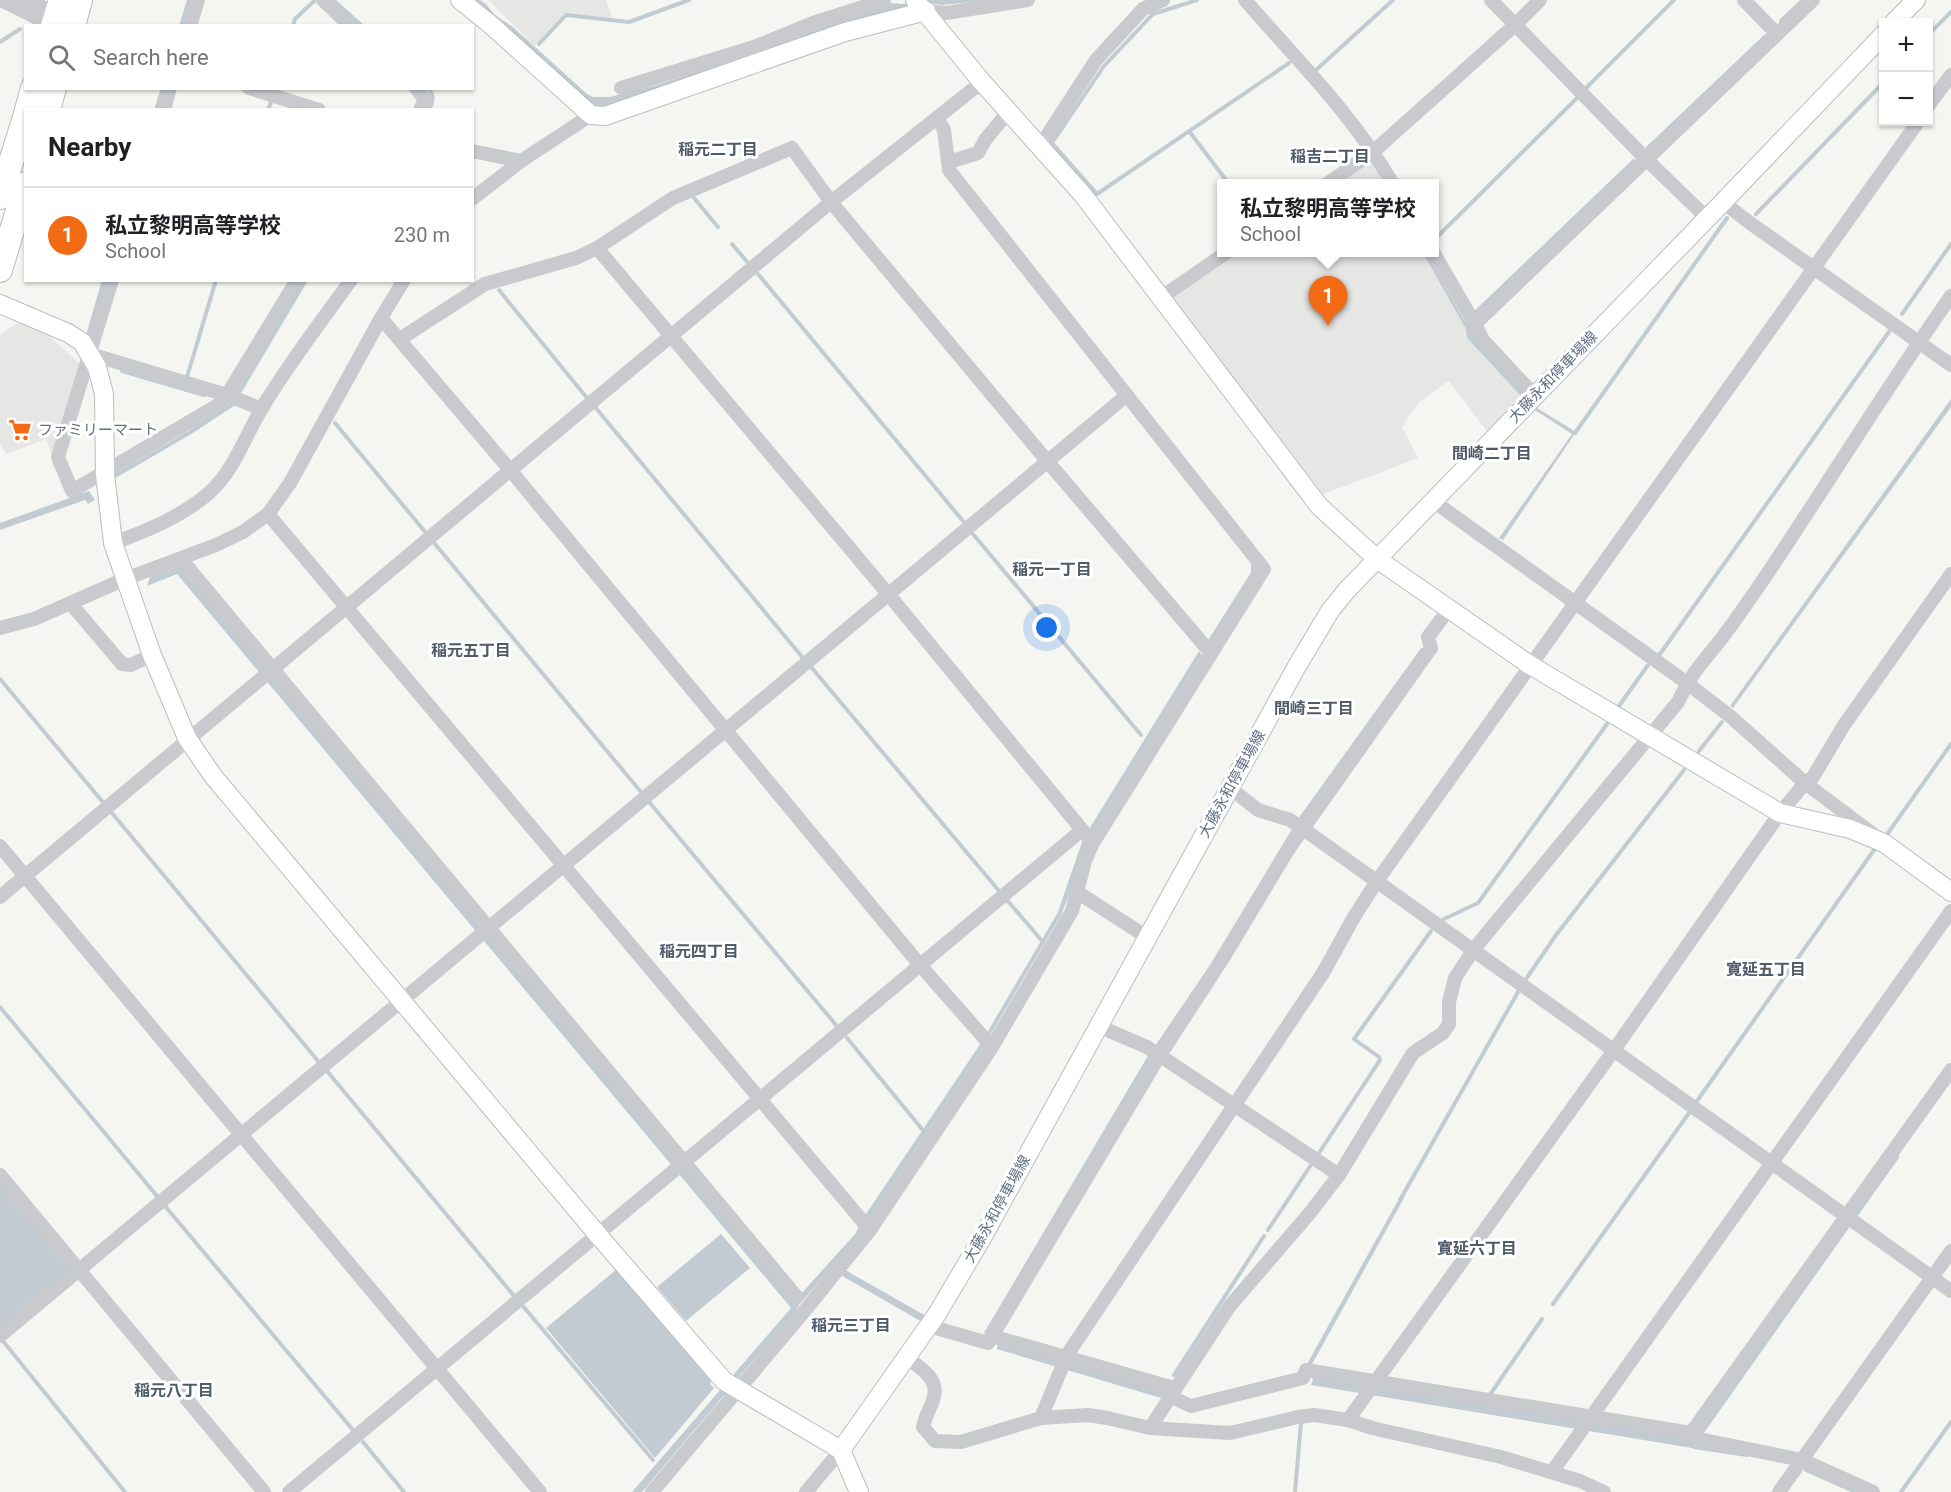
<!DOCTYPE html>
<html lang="en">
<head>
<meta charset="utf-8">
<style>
	:root { --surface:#fff; --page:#f2f2f2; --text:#202124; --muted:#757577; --line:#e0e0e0; --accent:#f36a15 }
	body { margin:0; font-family:Roboto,"Noto Sans JP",sans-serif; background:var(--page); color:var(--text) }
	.controls { position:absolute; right:18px; top:18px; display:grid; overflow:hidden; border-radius:0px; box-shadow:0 2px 4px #0004 }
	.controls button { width:54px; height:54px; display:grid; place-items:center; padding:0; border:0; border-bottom:2px solid var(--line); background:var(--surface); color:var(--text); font:30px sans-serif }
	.you { position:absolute; left:1047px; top:628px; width:21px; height:21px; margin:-15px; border:4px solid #fff; border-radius:50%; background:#1a73e8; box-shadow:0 0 0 9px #1a73e833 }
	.badge { display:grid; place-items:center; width:39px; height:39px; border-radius:50%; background:var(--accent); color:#fff; font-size:20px; font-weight:700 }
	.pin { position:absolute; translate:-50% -50px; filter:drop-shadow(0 2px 3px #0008) }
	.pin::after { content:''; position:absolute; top:32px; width:21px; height:18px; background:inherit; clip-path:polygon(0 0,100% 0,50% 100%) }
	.popup { position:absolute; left:1217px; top:179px; width:222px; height:78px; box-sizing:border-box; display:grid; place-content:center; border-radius:0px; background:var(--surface); filter:drop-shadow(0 2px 4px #0005); font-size:20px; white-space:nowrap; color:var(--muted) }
	.popup b { font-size:22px; color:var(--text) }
	.popup::after { content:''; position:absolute; left:50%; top:100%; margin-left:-12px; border:12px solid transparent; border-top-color:var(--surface) }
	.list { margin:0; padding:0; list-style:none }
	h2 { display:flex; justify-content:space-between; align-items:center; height:78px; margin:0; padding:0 24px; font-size:26px }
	h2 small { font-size:20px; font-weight:400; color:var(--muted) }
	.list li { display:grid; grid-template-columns:39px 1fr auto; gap:18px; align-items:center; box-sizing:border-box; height:96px; padding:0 24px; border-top:2px solid var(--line) }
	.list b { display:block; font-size:22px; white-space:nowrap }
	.list p { margin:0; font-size:20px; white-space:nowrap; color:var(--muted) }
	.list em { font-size:20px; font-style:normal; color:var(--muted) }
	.icon { flex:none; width:33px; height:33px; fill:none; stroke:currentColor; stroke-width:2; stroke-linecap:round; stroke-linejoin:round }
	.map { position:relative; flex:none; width:1951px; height:1492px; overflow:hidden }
	.search { position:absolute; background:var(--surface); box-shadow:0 2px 4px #0004; left:24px; top:24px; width:450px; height:66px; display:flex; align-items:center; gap:15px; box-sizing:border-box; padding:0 21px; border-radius:0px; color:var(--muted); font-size:22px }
	.panel { position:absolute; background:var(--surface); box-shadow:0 2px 4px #0004; left:24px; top:108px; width:450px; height:174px; border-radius:0px }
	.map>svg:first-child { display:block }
	.built { fill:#e6e6e5 }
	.water { fill:#c2cbd2 }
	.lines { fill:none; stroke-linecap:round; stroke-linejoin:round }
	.stream { stroke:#c2cbd2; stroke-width:4 }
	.secondary-casing { stroke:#b9bdc2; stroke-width:20 }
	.highway-casing { stroke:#b9bcbf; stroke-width:26 }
	.street { stroke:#c8cace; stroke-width:14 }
	.secondary { stroke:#fff; stroke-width:18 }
	.highway { stroke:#fff; stroke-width:24 }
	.labels { text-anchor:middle; stroke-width:6; stroke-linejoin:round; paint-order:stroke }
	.street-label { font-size:15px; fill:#627085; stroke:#fff }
	.poi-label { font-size:15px; fill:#627085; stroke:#fff; text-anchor:start }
	.neighbourhood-label { font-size:16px; font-weight:bold; fill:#505b6a; stroke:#fff }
</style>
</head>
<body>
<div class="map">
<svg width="1951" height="1492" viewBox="0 0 1951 1492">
	<rect width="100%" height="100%" fill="#f5f6f1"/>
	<!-- built -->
	<g class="built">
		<path d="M488,0H606L612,18L566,14L535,46Z"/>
		<path d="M1369,160L1373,161L1384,183L1334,184Z"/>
		<path d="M1233,253H1423L1480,353L1524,398L1489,434L1449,381L1420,401L1402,427L1418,458L1321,495L1171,300V295Z"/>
		<path d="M19,322L46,333L81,365L53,457L46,439L6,454L0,443V335Z"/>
	</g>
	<!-- water -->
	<g class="water">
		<path d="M471,0H480L486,4L495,15L513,27L587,94L593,97H610L660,84L891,3L903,4L925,0H990L942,5L928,3L890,10L837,26L609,105L600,107L592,104Z"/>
		<path d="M1423,253H1426L1464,320L1466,321L1525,392L1521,396L1467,338L1466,329Z"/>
		<path d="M1951,399V407L1733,708L1730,706Z"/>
		<path d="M1537,408L1576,432L1503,540L1499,538L1572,434L1535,410Z"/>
		<path d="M89,491L95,500L88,504L85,500L0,530V523Z"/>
		<path d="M180,566L801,1294L855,1234L864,1217L981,1043L1058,912L1083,839L1199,651L1202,655L1097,824L1061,915L982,1049L838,1266L926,1316L922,1322L830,1269L799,1305L794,1314L739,1377C737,1386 732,1392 724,1395L642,1492H632L791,1308L177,574L147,586L150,577Z"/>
		<path d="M1421,648L1425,651L1159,1049L1155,1046L1210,965L1298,819Z"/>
		<path d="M1149,1054L1153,1056L987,1334L984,1333Z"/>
		<path d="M0,1183L71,1269L0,1328Z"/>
		<path d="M1401,1195L1404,1198L1311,1366L1307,1364Z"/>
		<path d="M721,1234L750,1268L686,1321L657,1287Z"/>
		<path d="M617,1269L711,1381L710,1384L714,1388L655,1458L546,1328Z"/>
		<path d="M998,1343L1164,1392L1161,1398L997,1349Z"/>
		<path d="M1314,1376L1692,1439L1695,1446L1692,1448L1311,1385Z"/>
	</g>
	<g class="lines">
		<!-- stream -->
		<g class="stream">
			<path d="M333,0L362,26"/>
			<path d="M1197,0L1153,14L1104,66L1052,143L1097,194L1289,63"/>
			<path d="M1781,21L1803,0"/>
			<path d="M181,26L189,0"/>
			<path d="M293,26L295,19L314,1"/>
			<path d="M1928,35L1951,12"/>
			<path d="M0,42L20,29"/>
			<path d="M539,44L566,15L629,22L689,0"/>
			<path d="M1316,70L1393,0"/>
			<path d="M428,88C435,95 433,102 429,110"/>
			<path d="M1586,88L1674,0"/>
			<path d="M156,110L163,88"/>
			<path d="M268,110L271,102"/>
			<path d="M1189,131L1229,184"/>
			<path d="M1648,148L1766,36"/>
			<path d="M694,198L718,227"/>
			<path d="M1756,214L1884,82"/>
			<path d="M1436,238L1577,98"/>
			<path d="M732,244L748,263"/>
			<path d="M758,274L963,521"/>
			<path d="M499,290L587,398"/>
			<path d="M1902,314L1951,244"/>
			<path d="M1473,315L1634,161"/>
			<path d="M89,332L104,280"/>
			<path d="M122,371L204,395"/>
			<path d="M187,377L216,280"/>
			<path d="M240,391L306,280"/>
			<path d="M595,407L803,658"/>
			<path d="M335,423L426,533"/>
			<path d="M1575,433L1727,218"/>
			<path d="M115,476L189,433L233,404"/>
			<path d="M973,534L1141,735"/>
			<path d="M435,544L641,792"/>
			<path d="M1210,641L1253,573V564"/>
			<path d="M1660,654L1891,329"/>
			<path d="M811,667L1000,892"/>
			<path d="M0,679L102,801"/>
			<path d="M1619,706L1648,665"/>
			<path d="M1699,751L1722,722"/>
			<path d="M650,803L836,1025"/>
			<path d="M112,813L318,1061"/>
			<path d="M1888,833L1951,744"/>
			<path d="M1007,900L1043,942"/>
			<path d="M1444,919L1478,903L1607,724"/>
			<path d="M1526,979L1556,935L1684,770"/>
			<path d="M0,1007L157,1196"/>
			<path d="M847,1038L922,1129"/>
			<path d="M327,1071L515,1297"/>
			<path d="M1697,1101L1874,850"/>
			<path d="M1317,1156L1380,1060L1379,1057L1354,1039L1431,931"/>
			<path d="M1400,1200L1518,992"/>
			<path d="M165,1206L353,1430"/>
			<path d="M1855,1216L1897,1157"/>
			<path d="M1268,1230L1313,1162"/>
			<path d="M1553,1304L1689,1113"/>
			<path d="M522,1305L653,1460"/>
			<path d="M3,1341L125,1492"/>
			<path d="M1174,1375L1264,1236"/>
			<path d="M1489,1396L1542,1319"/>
			<path d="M1702,1432L1847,1227"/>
			<path d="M363,1442L404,1492"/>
			<path d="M1691,1443L1694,1447L1747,1455"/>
			<path d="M1806,1470L1856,1492"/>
			<path d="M1295,1492L1301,1422"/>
			<path d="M1901,1492L1951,1422"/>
		</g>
		<!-- secondary casing -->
		<g class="secondary-casing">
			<g id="secondary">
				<path d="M460,0L491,25L591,115L605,116L845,32L926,11"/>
				<path d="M915,0L982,82L1083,195L1319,506L1377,559L1530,665L1780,813L1850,829L1884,843L1951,892"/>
				<path d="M1894,22L1916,0"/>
				<path d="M0,304L68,333L82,342L97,367L104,394L105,474L113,543L152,655L187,738L213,776L598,1235L724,1381L841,1450"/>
				<path d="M859,1492L841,1450L937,1314L982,1238L1297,666L1330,611L1346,591L1723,202L1884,34"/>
			</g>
		</g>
		<!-- highway casing -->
		<g class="highway-casing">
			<g id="highway">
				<path d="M53,26L61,0"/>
				<path d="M73,26L80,0"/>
				<path d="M27,110L33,88"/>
				<path d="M48,110L54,88"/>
				<path d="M0,197L26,114"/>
				<path d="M0,270L26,184"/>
			</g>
		</g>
		<!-- street -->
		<g class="street">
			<path d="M1,0L53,26"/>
			<path d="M23,0L43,7"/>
			<path d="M323,0L350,26"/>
			<path d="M1245,0C1297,60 1353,115 1393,184"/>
			<path d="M1491,0L1647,160L1707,218"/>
			<path d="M1744,0L1777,34"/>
			<path d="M926,11L946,13L1028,0"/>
			<path d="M190,26L198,0"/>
			<path d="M249,88L319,110"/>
			<path d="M416,88L425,100L420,110"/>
			<path d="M621,88L754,47L813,23L884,0"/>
			<path d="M1928,106L1951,75"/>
			<path d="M164,110L170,88"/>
			<path d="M1039,148L1096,60L1143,9L1163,0"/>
			<path d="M472,151L521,161"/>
			<path d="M949,162L978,153L985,140L1008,112"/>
			<path d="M1327,184L1374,151L1515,25L1540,0"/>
			<path d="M472,199L521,161L591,115"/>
			<path d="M1723,202L1750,223L1951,365"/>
			<path d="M597,248L889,595L1088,837"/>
			<path d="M1433,252L1475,324L1813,0"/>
			<path d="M112,280L58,457L72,491L218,405L227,395L297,280"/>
			<path d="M1162,297L1227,252"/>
			<path d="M381,318L511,471L920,965L992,1047"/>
			<path d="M1475,324L1483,340L1535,396"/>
			<path d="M400,339L485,284L576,258L597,248L673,198L792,148L831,202L1048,462L1210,652"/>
			<path d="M90,354L227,395L262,409"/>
			<path d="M1433,501L1687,683L1731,717L1805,783L1873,834"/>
			<path d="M268,514L870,1230"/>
			<path d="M113,543C147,531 183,516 210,492C235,469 245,436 262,408C289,363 321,322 351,280"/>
			<path d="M181,559L796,1296"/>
			<path d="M71,604L122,664L131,665L152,655"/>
			<path d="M0,628L34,619L125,579L216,545L243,532L268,514L290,483L381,318L404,280"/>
			<path d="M1230,788L1258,810L1290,820L1302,828L1951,1291"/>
			<path d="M0,846L540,1492"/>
			<path d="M1077,892L1147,937"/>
			<path d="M0,897L831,202L982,82"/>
			<path d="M1098,1026L1147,1047L1339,1175"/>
			<path d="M0,1175L264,1492"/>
			<path d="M929,1326L988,1343L1160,1055L1225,955L1288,850L1431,648L1428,637L1449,609"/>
			<path d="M0,1336L1127,395"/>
			<path d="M992,1336L1174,1388"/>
			<path d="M907,1358C920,1367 941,1380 933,1400C930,1409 925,1417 923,1427L935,1441L961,1442L1041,1418L1088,1415L1107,1418L1150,1428L1230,1433L1298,1417L1314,1415L1348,1420L1372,1428L1501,1457L1580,1481L1604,1492"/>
			<path d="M1169,1396L1191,1406L1303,1378L1306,1370L1691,1433L1699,1439L1802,1460L1873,1492"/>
			<path d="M1041,1418L1067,1355L1323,973L1354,917L1377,881L1918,122"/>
			<path d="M1348,1420L1614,1050L1780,813L1805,783L1813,777L1844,725L1951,574"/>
			<path d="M1150,1428L1229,1307L1309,1214L1339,1175L1413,1053L1443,1033L1449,1024V1002L1455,978L1474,949L1678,702C1691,673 1704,661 1722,638C1735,621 1747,603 1759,586C1824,490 1884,391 1951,296"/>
			<path d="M1691,1433L1951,1070"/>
			<path d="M1552,1472L1951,911"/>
			<path d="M289,1492L1082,830"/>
			<path d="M652,1492L807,1308L870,1230L992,1047L1072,911L1085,861L1093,843L1264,569L949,170L944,130L938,119"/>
			<path d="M806,1492L841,1450"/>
			<path d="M1779,1492L1951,1251"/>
		</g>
		<!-- secondary -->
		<use href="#secondary" class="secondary"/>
		<!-- highway -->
		<use href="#highway" class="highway"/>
	</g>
	<!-- icons -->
	<defs>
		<g id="supermarket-bare" transform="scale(1.8)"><path d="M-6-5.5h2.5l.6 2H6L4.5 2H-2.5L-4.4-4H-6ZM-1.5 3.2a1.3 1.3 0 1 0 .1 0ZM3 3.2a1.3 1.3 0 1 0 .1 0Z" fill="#f36a15" stroke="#fff" stroke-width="2.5" paint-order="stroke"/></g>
	</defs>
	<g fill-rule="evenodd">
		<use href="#supermarket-bare" x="20" y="430"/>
	</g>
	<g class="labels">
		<!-- street labels -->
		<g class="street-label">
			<text transform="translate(1553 377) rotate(-46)" y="5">大藤永和停車場線</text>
			<text transform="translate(1232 784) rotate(-61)" y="5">大藤永和停車場線</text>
			<text transform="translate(997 1209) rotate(-61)" y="5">大藤永和停車場線</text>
		</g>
		<!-- poi labels -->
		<g class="poi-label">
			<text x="38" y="435">ファミリーマート</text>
		</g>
		<!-- neighbourhood labels -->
		<g class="neighbourhood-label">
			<text x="718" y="155">稲元二丁目</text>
			<text x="1330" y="162">稲吉二丁目</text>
			<text x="1492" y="459">間崎二丁目</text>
			<text x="1052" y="575">稲元一丁目</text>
			<text x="471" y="656">稲元五丁目</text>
			<text x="1314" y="714">間崎三丁目</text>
			<text x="699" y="957">稲元四丁目</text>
			<text x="1766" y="975">寛延五丁目</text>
			<text x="1477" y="1254">寛延六丁目</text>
			<text x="851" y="1331">稲元三丁目</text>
			<text x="174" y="1396">稲元八丁目</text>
		</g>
	</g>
</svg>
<div class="controls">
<button>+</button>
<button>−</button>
</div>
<div class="you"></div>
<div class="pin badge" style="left:1328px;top:326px">1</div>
<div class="popup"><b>私立黎明高等学校</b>School</div>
<div class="search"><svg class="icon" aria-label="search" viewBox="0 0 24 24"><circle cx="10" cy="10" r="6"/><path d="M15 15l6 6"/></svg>Search here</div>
<section class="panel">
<h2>Nearby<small></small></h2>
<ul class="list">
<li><span class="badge">1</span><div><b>私立黎明高等学校</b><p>School</p></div><em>230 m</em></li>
</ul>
</section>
</div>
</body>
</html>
